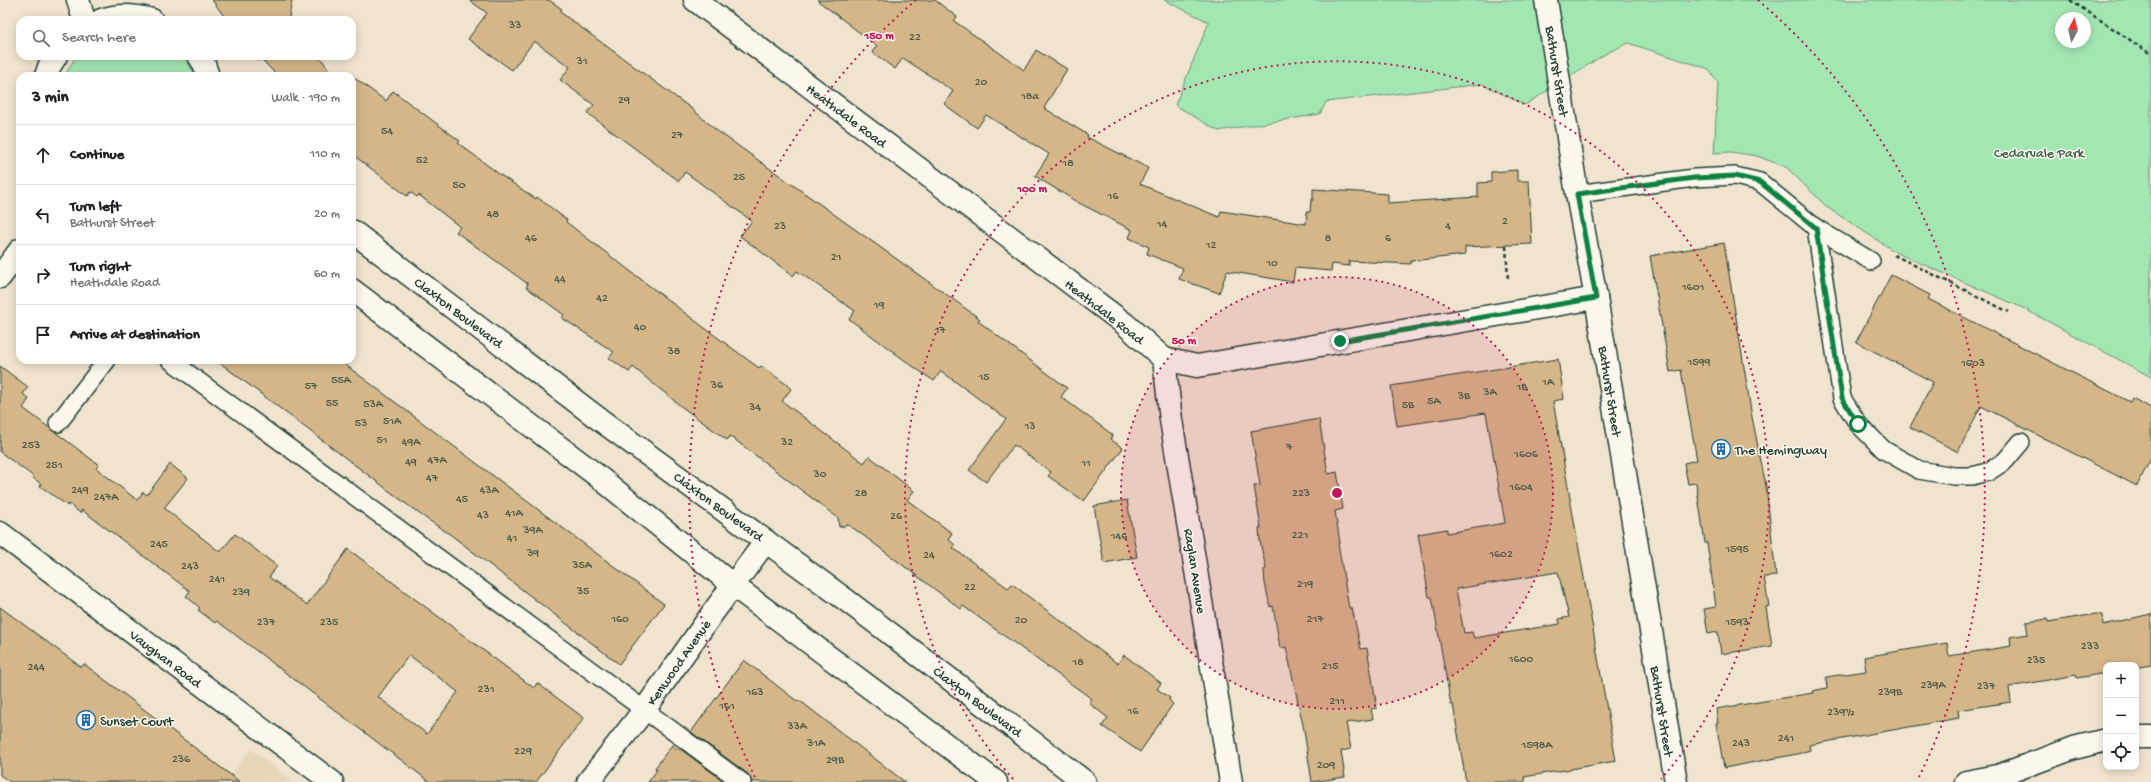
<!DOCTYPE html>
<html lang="en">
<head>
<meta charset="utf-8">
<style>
	:root { --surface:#fff; --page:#f6f6f6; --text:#202124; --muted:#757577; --line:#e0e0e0 }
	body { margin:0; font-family:"Gochi Hand",sans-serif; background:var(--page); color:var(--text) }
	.controls { position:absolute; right:12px; bottom:12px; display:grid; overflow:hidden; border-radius:8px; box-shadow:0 2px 10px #0003 }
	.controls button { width:36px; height:36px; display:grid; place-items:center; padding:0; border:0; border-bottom:1px solid var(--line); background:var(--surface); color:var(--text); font:20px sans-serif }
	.compass { position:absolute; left:2055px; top:12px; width:36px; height:36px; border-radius:50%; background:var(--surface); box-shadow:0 2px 10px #0003; rotate:7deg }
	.stop { position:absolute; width:12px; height:12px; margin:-9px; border:3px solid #0b8043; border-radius:50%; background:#fff }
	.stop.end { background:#0b8043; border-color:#fff; box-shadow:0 1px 4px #0008 }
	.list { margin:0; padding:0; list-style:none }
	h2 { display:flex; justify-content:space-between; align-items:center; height:52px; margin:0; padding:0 16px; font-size:17px }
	h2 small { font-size:13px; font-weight:400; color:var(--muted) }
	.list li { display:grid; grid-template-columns:26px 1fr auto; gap:12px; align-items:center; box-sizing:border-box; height:60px; padding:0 16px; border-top:1px solid var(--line) }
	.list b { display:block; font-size:15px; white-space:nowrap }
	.list p { margin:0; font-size:13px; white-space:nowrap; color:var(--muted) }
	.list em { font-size:13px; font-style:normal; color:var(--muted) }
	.icon { flex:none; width:22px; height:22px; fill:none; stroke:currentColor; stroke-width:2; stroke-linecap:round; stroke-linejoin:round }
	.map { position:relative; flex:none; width:2151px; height:782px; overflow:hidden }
	.search { position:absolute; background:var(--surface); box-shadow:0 2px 10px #0003; left:16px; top:16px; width:340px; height:44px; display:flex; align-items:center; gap:10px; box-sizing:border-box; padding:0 14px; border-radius:12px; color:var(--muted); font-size:15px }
	.panel { position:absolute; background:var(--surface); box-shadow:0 2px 10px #0003; left:16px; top:72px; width:340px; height:292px; border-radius:12px }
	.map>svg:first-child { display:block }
	.built { fill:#e8d6b9 }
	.green { fill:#a2e6b2; stroke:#609273; fill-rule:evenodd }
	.building { fill:#d5b689; stroke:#1f3d34; fill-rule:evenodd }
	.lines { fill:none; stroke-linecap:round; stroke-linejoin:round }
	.lane-casing { stroke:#1f3d34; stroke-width:20 }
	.street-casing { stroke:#1f3d34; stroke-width:25 }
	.secondary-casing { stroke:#1f3d34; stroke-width:25 }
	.path { stroke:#1f3d34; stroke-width:2.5; stroke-dasharray:4 3; stroke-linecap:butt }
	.lane { stroke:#fbf7ec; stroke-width:17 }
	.street { stroke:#fbf7ec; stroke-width:22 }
	.secondary { stroke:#fbf7ec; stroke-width:22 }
	.route { stroke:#0b8043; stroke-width:5 }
	.ring { fill:none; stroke:#c2185b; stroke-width:2; stroke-dasharray:2 4 }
	.labels { text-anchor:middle; stroke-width:3; stroke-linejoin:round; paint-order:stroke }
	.number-label { font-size:12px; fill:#4c5b49 }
	.street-label { font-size:14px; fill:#1f3d34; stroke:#fbf7ec }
	.park-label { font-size:14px; fill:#395f4d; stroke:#fbf7ec }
	.poi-label { font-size:14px; fill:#1f3d34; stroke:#fbf7ec; text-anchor:start }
	.centre { fill:#c2185b; stroke:#fbf7ec; stroke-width:2 }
	.ring-label { font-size:12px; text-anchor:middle; font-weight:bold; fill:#c2185b; stroke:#fbf7ec; stroke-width:3; stroke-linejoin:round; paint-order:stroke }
</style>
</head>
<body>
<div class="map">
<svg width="2151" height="782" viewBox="0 0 2151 782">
	<rect width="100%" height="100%" fill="#f0e4ce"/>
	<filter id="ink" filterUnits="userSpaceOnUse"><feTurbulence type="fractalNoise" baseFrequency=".025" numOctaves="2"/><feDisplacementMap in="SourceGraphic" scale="8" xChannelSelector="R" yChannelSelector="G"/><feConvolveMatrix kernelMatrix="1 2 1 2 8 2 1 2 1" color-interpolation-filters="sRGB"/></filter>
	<g filter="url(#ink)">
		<!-- built -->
		<path class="built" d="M251,749L293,782H225Z"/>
		<!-- green -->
		<g class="green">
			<path d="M1164,0H2151V377L2021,307L1897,253L1828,208L1786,167L1757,156L1731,152L1714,153L1718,83L1709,69L1628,43L1605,54L1525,105L1482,84L1326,102L1320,114L1218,131L1175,105L1209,22ZM2061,18H2085V42H2061Z"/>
			<path d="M76,56H184L196,76H65Z"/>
		</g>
		<!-- building -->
		<g class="building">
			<path d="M212,0H292L289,17L291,20H227Z"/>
			<path d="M469,0H549L562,9L560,12L692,109L716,130L954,300L980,319L978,321L1067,388L1061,397L1113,435L1110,439L1123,448L1084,501L1048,476L1051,472L1014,445L986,482L969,470L1006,419L941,371L934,381L911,365L849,319L855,311L797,271L793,276L740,236L752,221L685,172L679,181L587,113L594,105L560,80L570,67L534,41L512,70L468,39L487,13Z"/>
			<path d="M817,0H935L957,17L954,21L1024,70L1036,50L1067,69L1044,108L1088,135L1087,137L1148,168L1140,184L1219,217L1221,211L1306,224L1307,212H1310L1311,200H1313V189L1388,194V203L1478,197V183L1491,182V172L1517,170V181H1529L1532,244L1465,247V255L1411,261V264L1349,261V266L1332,264L1331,271L1295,268L1293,282L1227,271L1219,293L1179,279L1183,268L1147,254L1149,247L1129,238L1132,230L1077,202L1035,176L1049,154L986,115L977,128L944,104L953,91L903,58L895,69L872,52L877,46Z"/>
			<path d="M254,56H319L334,76H278L261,59L258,61Z"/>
			<path d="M352,76L386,101L393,91L460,141L458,143L499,174L536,199L537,197L567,220L566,222L702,326L759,368L761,366L786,384L791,389L782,401L864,463L869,456L914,491L907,500L952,533L948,539L955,545L953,548L1008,588L1012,584L1118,664L1124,655L1161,683L1157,689L1170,698L1169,700L1173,704L1140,752L1102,726L1108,718L1089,703L1092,699L963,606L961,609L856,530L848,525L839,527L838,518L730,436L727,440L682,407L633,367L629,372L609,358L614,352L562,318L564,315L526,287L528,284L456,232L460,227L419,195L417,197L410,192L407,196L352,154Z"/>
			<path d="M1724,243L1752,417L1766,486L1776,576L1764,577L1769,606L1766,607L1772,646L1721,654L1718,632L1708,634L1704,609L1716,607L1707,543H1705L1696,483L1688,484L1684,463L1697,460L1681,370L1670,372L1650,256Z"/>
			<path d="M1891,275L1930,295L1928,299L2130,402L2132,398L2151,408V458L2137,486L1981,406L1958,452L1910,427L1933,382L1856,342Z"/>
			<path d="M1558,359L1564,399L1553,401L1616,761L1524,777L1525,782H1466L1453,704L1451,705L1432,597H1429L1418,534L1447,529V533L1505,523L1486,413L1397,426L1391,386ZM1558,572L1569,617L1559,619L1560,624L1474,638L1472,632L1464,633L1456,589Z"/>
			<path d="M216,360H339L664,604L619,664L451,535L421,515Z"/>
			<path d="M0,366L28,387L23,394L29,399L23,408L99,465L96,468L137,500L143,492L147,495L170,464L188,478L164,508L220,552L235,534L277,566L269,577L307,605L348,549L534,688L537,683L584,718L536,782H430L217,621L215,623L198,610L200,608L186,596L190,591L82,510L80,513L69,504L68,506L40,486L41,484L32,477L33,476L0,452ZM409,655L458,692L427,734L378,697Z"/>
			<path d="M1319,419L1328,474L1337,472L1343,509L1335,511L1340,543H1338L1349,608H1352L1361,649L1367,648L1377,708L1371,709L1373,719L1346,723L1351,749L1341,751L1345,777L1312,782L1304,730L1286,647L1280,648L1273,606L1270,607L1265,583L1264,570L1266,569L1260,541L1259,528H1261L1254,486L1260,485L1251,431Z"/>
			<path d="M1127,500L1137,557L1104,563L1094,506Z"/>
			<path d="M0,607L81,667L84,664L240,782H10L0,775Z"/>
			<path d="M2096,614L2102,615L2103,625L2151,614V665L2136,668V665H2106V673L2077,678L2076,675L2009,687L2011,702L1958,710L1959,718L1809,745L1810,750L1797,754L1724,768L1716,723H1718L1716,709L1813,693L1812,691L1827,688L1826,677L1866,671L1864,657L1947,643L1949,656L2011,646L2010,637L2028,634L2026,622L2048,619V622Z"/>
			<path d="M744,660L798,702L799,700L905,782H752L748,774L691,732Z"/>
			<path d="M672,745L678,750L679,748L725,782H648L657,770L655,768Z"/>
		</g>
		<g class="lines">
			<!-- lane casing -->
			<g class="lane-casing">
				<g id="lane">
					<path d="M1577,194L1694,178L1735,176L1760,182L1816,228L1842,398L1858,424L1884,450L1919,470L1954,476H1972L1988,472L2005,461L2021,442"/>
					<path d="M1816,228L1871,261"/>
					<path d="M170,360L742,782"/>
					<path d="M58,423L107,360"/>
				</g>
			</g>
			<!-- street casing -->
			<g class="street-casing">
				<g id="street">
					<path d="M78,0L84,20"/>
					<path d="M695,0L1125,324L1164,359L1197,366L1596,298"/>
					<path d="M101,20C118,14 135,15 152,20"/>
					<path d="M199,56L204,64L208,76"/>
					<path d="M46,76L49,67L56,56"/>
					<path d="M352,231L595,416L846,600L1085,782"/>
					<path d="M0,277L20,250"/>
					<path d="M352,290L595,474L734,586L996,782"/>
					<path d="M1164,359L1171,420L1231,782"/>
					<path d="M2136,737H2151"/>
					<path d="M588,782L645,709L714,611L766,541"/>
					<path d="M1966,782L1998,776L2074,748L2106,740"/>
				</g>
			</g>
			<!-- secondary casing -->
			<g class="secondary-casing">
				<g id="secondary">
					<path d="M1546,0L1577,194L1596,298L1676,782"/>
					<path d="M0,533L332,782"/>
				</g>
			</g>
			<!-- path -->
			<g class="path">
				<path d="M2070,0L2151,54"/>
				<path d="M1506,246L1508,280"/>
				<path d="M1894,255L2009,312"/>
			</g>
			<!-- lane -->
			<use href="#lane" class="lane"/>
			<!-- street -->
			<use href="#street" class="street"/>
			<!-- secondary -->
			<use href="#secondary" class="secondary"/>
		</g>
	</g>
	<g class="lines" filter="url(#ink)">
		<!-- route -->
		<path class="route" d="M1340,341L1596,298L1577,194L1694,178L1735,176L1760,182L1816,228L1842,398L1858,424"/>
	</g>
	<!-- distance rings -->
	<circle cx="1337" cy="493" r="216" fill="#c2185b" fill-opacity=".12"/>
	<g class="ring">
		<circle cx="1337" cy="493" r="216"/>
		<path d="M1013 779A432 432 0 1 1 1661 779"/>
		<path d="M755 777A648 648 0 0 1 916 0M1758 0A648 648 0 0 1 1919 777"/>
	</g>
	<!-- icons -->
	<defs>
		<g id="building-ring" transform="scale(1)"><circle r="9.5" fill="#fbf7ec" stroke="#1f6fb2" stroke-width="1.5"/><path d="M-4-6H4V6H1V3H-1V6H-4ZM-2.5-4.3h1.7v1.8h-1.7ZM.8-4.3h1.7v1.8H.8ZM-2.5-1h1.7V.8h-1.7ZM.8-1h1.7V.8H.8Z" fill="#1f6fb2"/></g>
	</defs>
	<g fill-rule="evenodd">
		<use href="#building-ring" x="1721" y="449"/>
		<use href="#building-ring" x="86" y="720"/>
	</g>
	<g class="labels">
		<!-- number labels -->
		<g class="number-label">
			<text x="515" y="28">33</text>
			<text x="915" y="40">22</text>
			<text x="582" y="64">31</text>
			<text x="981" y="85">20</text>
			<text x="1030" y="99">18a</text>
			<text x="624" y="103">29</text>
			<text x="387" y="134">54</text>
			<text x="677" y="138">27</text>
			<text x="422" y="163">52</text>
			<text x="1068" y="166">18</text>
			<text x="739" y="180">25</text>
			<text x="459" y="188">50</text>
			<text x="1113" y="199">16</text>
			<text x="493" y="217">48</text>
			<text x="1505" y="224">2</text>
			<text x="1162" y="227">14</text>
			<text x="780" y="229">23</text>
			<text x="1448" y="229">4</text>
			<text x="531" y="241">46</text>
			<text x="1328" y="241">8</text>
			<text x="1388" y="241">6</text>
			<text x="1211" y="248">12</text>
			<text x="836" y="260">21</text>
			<text x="1272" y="266">10</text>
			<text x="560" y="282">44</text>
			<text x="1693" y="290">1601</text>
			<text x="602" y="301">42</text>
			<text x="879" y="308">19</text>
			<text x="640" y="330">40</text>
			<text x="940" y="333">17</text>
			<text x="674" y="354">38</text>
			<text x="1699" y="365">1599</text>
			<text x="1973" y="366">1603</text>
			<text x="984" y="380">15</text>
			<text x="341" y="383">55A</text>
			<text x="1548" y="385">1A</text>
			<text x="717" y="388">36</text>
			<text x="311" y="389">57</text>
			<text x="1522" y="390">1B</text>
			<text x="1490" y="395">3A</text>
			<text x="1464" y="399">3B</text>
			<text x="1434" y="404">5A</text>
			<text x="332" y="406">55</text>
			<text x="373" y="407">53A</text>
			<text x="1408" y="408">5B</text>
			<text x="755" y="410">34</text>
			<text x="392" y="424">51A</text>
			<text x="361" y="426">53</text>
			<text x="1030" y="429">13</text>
			<text x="382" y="443">51</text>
			<text x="411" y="445">49A</text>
			<text x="787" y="445">32</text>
			<text x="31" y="448">253</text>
			<text x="1289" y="450">7</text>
			<text x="1526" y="457">1606</text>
			<text x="437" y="463">47A</text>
			<text x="411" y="465">49</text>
			<text x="1086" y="466">11</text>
			<text x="54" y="468">251</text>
			<text x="820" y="477">30</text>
			<text x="432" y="481">47</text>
			<text x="1521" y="490">1604</text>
			<text x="80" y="493">249</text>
			<text x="489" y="493">43A</text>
			<text x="861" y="496">28</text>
			<text x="1301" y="496">223</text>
			<text x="106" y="500">247A</text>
			<text x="462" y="502">45</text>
			<text x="514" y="516">41A</text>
			<text x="483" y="518">43</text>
			<text x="896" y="519">26</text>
			<text x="533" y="533">39A</text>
			<text x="1300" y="538">221</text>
			<text x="1119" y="539">146</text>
			<text x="512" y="541">41</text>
			<text x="159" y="547">245</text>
			<text x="1737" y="552">1595</text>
			<text x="533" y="556">39</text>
			<text x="1501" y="557">1602</text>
			<text x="929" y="558">24</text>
			<text x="582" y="568">35A</text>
			<text x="190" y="569">243</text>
			<text x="217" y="582">241</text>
			<text x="1305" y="587">219</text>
			<text x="970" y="590">22</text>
			<text x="583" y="594">35</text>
			<text x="241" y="595">239</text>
			<text x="620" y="622">160</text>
			<text x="1315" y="622">217</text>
			<text x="1021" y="623">20</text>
			<text x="266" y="625">237</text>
			<text x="329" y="625">235</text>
			<text x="1737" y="625">1593</text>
			<text x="2090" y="649">233</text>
			<text x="1521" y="662">1600</text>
			<text x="2036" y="663">235</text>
			<text x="1078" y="665">18</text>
			<text x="1330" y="669">215</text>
			<text x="36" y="670">244</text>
			<text x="1933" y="688">239A</text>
			<text x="1986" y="689">237</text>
			<text x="486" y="692">231</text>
			<text x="755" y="695">163</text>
			<text x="1890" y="695">239B</text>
			<text x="1337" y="704">211</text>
			<text x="727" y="709">161</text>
			<text x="1133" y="714">16</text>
			<text x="1841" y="715">239½</text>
			<text x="797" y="729">33A</text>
			<text x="1786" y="741">241</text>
			<text x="816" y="746">31A</text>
			<text x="1741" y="746">243</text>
			<text x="1537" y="748">1598A</text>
			<text x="523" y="754">229</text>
			<text x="181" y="762">236</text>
			<text x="835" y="763">29B</text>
			<text x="1326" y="768">209</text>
		</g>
		<!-- street labels -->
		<g class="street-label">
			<text transform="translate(1558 71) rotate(81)" y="5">Bathurst Street</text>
			<text transform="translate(847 115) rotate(37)" y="5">Heathdale Road</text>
			<text transform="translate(1105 311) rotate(38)" y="5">Heathdale Road</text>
			<text transform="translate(459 312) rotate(37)" y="5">Claxton Boulevard</text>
			<text transform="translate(1611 391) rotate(81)" y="5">Bathurst Street</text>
			<text transform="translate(719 506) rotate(36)" y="5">Claxton Boulevard</text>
			<text transform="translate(1196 571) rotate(81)" y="5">Raglan Avenue</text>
			<text transform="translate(166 658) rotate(37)" y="5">Vaughan Road</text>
			<text transform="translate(678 662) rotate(-55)" y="5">Kenwood Avenue</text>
			<text transform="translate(978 701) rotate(37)" y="5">Claxton Boulevard</text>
			<text transform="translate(1663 711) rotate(81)" y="5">Bathurst Street</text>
		</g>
		<!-- park labels -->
		<g class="park-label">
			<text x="2039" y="157">Cedarvale Park</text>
		</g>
		<!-- poi labels -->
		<g class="poi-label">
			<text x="1735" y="454">The Hemingway</text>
			<text x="100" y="725">Sunset Court</text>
		</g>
	</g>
	<circle cx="1337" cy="493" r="6" class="centre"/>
	<g class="ring-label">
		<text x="879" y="39">150 m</text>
		<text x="1032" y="192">100 m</text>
		<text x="1184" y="344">50 m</text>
	</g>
</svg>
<div class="controls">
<button>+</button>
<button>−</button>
<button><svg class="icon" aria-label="locate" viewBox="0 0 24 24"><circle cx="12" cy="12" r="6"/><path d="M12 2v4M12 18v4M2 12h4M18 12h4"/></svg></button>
</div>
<svg class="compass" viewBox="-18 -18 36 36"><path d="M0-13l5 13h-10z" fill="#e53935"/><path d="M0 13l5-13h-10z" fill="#757577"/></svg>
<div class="stop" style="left:1858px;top:424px"></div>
<div class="stop end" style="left:1340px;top:341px"></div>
<div class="search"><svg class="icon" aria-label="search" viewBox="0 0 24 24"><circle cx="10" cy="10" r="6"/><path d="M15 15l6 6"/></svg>Search here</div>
<section class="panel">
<h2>3 min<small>Walk · 190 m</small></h2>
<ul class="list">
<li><svg class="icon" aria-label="ahead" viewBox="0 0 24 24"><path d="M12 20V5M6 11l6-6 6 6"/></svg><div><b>Continue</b></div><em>110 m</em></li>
<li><svg class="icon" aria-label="left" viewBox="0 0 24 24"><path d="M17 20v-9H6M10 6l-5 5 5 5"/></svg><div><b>Turn left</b><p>Bathurst Street</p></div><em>20 m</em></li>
<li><svg class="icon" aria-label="right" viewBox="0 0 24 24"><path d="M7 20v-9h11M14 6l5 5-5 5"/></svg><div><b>Turn right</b><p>Heathdale Road</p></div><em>60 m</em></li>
<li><svg class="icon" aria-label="arrive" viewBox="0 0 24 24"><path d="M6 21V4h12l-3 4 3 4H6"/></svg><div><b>Arrive at destination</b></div></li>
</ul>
</section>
</div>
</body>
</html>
